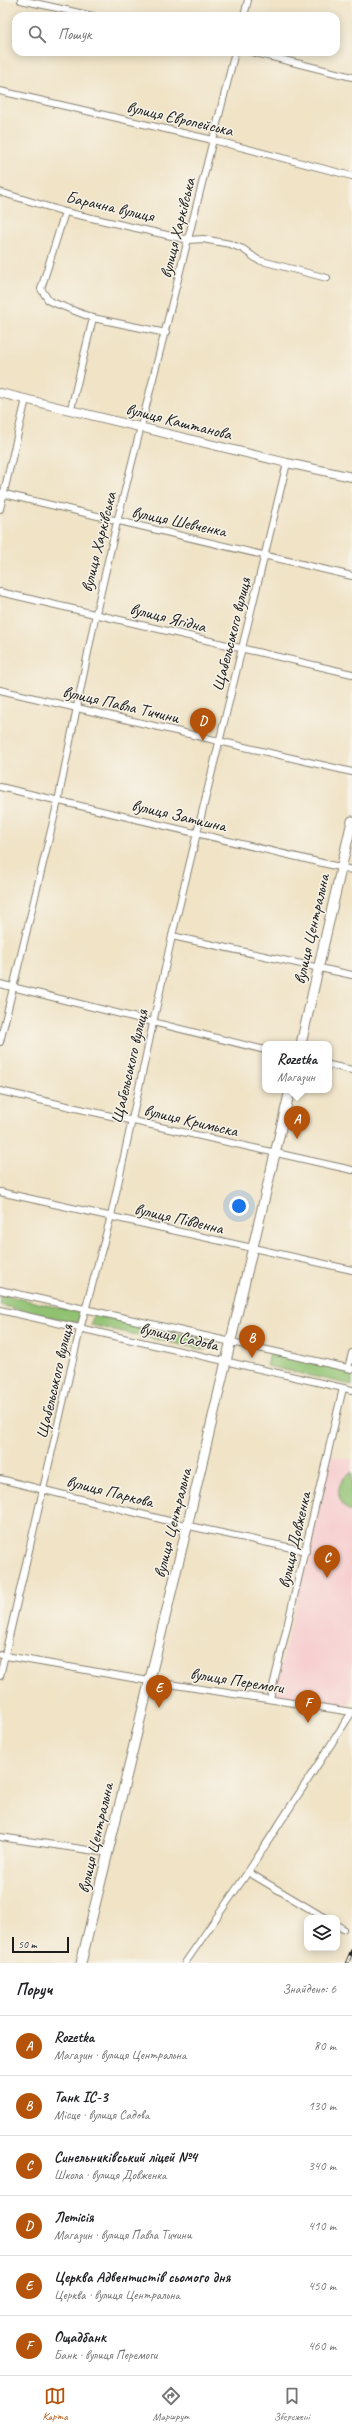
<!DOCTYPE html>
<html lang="uk">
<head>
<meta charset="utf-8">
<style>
	:root { --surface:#fff; --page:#f2f2f2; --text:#202124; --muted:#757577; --line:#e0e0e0; --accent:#b45309 }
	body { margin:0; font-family:Caveat,sans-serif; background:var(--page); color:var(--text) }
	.controls { position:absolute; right:12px; bottom:12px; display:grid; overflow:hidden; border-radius:8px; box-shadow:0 2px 10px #0003 }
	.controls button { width:36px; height:36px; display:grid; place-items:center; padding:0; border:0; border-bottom:1px solid var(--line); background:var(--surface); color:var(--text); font:20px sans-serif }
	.scale { position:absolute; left:12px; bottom:10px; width:57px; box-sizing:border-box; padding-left:4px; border:2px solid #1c1c1c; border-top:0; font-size:11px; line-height:14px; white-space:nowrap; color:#1c1c1c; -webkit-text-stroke:3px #f7f3e8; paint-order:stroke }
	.you { position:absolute; left:239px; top:1206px; width:14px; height:14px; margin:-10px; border:3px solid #fff; border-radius:50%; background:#1a73e8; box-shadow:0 0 0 6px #1a73e833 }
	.badge { display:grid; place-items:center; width:26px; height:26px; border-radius:50%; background:var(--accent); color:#fff; font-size:13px; font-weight:700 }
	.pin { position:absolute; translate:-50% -33px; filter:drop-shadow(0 1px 2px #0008) }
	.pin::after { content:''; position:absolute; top:21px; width:14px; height:12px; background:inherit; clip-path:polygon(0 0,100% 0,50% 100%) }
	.popup { position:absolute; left:262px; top:1041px; width:70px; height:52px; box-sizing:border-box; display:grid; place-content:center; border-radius:8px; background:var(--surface); filter:drop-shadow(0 1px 3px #0005); font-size:13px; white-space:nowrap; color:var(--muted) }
	.popup b { font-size:15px; color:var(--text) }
	.popup::after { content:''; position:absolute; left:50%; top:100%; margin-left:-8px; border:8px solid transparent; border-top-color:var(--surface) }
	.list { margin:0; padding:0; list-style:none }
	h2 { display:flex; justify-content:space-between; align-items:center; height:52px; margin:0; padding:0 16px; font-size:17px }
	h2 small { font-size:13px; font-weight:400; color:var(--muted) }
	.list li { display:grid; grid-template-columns:26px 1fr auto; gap:12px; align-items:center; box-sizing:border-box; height:60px; padding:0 16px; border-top:1px solid var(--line) }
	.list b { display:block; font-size:15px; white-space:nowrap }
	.list p { margin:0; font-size:13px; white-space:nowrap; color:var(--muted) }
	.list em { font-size:13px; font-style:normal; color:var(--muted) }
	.icon { flex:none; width:22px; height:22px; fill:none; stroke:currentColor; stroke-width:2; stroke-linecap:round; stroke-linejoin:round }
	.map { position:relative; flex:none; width:352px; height:1963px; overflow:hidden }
	.search { position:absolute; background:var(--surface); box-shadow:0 2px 10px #0003; left:12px; right:12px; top:12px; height:44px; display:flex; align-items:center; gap:10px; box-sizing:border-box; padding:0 14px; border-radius:12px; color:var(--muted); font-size:15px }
	.sheet { height:412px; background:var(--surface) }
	nav { display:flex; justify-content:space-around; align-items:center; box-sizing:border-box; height:56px; border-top:1px solid var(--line); background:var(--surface); font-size:11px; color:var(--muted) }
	nav a { display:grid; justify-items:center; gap:2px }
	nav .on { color:var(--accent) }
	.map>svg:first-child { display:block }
	.built { fill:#f7cfd1 }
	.green { fill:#91c272; stroke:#566f47 }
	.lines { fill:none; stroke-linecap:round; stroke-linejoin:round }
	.minor-casing { stroke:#868071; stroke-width:8 }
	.tertiary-casing { stroke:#868071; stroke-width:10 }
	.secondary-casing { stroke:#868071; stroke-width:11 }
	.minor { stroke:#fff; stroke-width:6 }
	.tertiary { stroke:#fff; stroke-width:8 }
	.secondary { stroke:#fff; stroke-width:9 }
	.rail-casing { stroke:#1c1c1c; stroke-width:4 }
	.rail { stroke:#f7f3e8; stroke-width:2.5; stroke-dasharray:8; stroke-linecap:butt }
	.labels { text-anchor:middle; stroke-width:3; stroke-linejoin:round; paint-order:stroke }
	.street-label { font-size:17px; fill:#1c1c1c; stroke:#f7f3e8 }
</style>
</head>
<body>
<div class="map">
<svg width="352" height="1963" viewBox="0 0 352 1963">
	<rect width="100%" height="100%" fill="#f7f3e8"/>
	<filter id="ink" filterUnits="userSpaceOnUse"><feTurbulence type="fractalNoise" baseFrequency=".025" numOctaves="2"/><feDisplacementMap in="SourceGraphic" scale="8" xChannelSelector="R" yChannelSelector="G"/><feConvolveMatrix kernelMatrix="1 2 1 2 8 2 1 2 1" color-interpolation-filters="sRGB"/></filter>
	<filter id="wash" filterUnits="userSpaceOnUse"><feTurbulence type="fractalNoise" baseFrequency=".012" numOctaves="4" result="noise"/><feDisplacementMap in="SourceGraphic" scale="16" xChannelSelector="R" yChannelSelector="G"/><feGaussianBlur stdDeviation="0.9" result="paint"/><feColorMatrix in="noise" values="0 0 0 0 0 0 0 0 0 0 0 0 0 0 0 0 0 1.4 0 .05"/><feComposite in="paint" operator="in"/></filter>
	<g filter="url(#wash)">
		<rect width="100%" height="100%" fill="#f0e3c6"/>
		<!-- built -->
		<path class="built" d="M331,1456L352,1460V1696L345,1709L274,1696Z"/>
		<!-- green -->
		<g class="green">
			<path d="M0,1294L80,1313L78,1323L0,1305Z"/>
			<path d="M94,1315L208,1340L205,1350L91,1325Z"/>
			<path d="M270,1353L352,1372V1385L267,1366Z"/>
			<path d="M352,1472V1512C334,1504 334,1481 352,1472Z"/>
		</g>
	</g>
	<g filter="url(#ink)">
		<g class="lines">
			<!-- minor casing -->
			<g class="minor-casing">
				<g id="minor">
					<path d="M21,0L93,16"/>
					<path d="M244,16L248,0"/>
					<path d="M252,52L352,77"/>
					<path d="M0,91L213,140L352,176"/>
					<path d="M0,192L65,212L189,240L203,239L230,244L243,249L258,260L327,278"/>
					<path d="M65,212L41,289L49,301L93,318L166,333"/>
					<path d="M71,409L93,318"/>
					<path d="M0,493L352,576"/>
					<path d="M0,509L26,399"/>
					<path d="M0,592L352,674"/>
					<path d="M0,690L352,772"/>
					<path d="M0,787L352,870"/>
					<path d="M172,936L352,975"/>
					<path d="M0,984L265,1050"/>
					<path d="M0,1042L58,801L96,613L117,522L235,52"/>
					<path d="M329,1065L352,1070"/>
					<path d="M0,1091L352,1170"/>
					<path d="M0,1192L352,1270"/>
					<path d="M0,1290L352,1369"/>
					<path d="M0,1310L352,1390"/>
					<path d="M348,1368L352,1353"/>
					<path d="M0,1479L189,1526L306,1551"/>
					<path d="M0,1655L149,1681L352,1712"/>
					<path d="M0,1676L80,1329L111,1216L172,936L287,463"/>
					<path d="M270,1699L343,1388"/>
					<path d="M0,1837L109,1853"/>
					<path d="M248,1872L325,1918"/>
					<path d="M337,1925L343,1929"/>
					<path d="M185,1963L248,1872L352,1712"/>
				</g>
			</g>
			<!-- tertiary casing -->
			<g class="tertiary-casing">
				<path id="tertiary" d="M0,393L287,463L352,477"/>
			</g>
			<!-- secondary casing -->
			<g class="secondary-casing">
				<g id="secondary">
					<path d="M301,1044L352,821"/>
					<path d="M81,1963C153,1672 222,1382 290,1090"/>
				</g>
			</g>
			<!-- minor -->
			<use href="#minor" class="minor"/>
			<!-- tertiary -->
			<use href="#tertiary" class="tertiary"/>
			<!-- secondary -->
			<use href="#secondary" class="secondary"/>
			<!-- rail casing -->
			<g class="rail-casing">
				<path id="rail" d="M347,1963L352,1951"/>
			</g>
			<!-- rail -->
			<use href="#rail" class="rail"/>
		</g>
	</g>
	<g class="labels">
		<!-- street labels -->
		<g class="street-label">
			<text transform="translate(180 118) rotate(13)" y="6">вулиця Європейська</text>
			<text transform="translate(110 206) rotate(13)" y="6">Барачна вулиця</text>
			<text transform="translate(177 228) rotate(-76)" y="6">вулиця Харківська</text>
			<text transform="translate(179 421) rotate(14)" y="6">вулиця Каштанова</text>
			<text transform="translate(179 521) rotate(12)" y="6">вулиця Шевченка</text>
			<text transform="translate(98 542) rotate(-76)" y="6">вулиця Харківська</text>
			<text transform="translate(168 617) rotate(14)" y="6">вулиця Ягідна</text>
			<text transform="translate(231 634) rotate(-76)" y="6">Щабельського вулиця</text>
			<text transform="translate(121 704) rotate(13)" y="6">вулиця Павла Тичини</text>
			<text transform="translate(179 815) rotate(13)" y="6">вулиця Затишна</text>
			<text transform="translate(311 929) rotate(-77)" y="6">вулиця Центральна</text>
			<text transform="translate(129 1066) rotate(-77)" y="6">Щабельського вулиця</text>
			<text transform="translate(191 1120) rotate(13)" y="6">вулиця Кримьска</text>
			<text transform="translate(179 1218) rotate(13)" y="6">вулиця Південна</text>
			<text transform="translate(179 1336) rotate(13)" y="6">вулиця Садова</text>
			<text transform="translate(54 1381) rotate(-77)" y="6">Щабельського вулиця</text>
			<text transform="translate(110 1491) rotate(14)" y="6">вулиця Паркова</text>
			<text transform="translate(172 1523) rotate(-76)" y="6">вулиця Центральна</text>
			<text transform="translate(294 1540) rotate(-77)" y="6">вулиця Довженка</text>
			<text transform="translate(237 1680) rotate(9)" y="6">вулиця Перемоги</text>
			<text transform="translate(95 1838) rotate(-77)" y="6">вулиця Центральна</text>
		</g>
	</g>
</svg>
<div class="controls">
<button><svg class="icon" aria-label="layers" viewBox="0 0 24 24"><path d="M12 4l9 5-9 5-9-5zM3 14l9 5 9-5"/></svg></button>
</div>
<div class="scale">50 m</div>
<div class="you"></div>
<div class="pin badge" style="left:297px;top:1139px">A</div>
<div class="popup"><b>Rozetka</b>Магазин</div>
<div class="pin badge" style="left:252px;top:1358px">B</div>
<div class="pin badge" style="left:327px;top:1578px">C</div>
<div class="pin badge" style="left:203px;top:741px">D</div>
<div class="pin badge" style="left:159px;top:1708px">E</div>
<div class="pin badge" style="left:308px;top:1723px">F</div>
<div class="search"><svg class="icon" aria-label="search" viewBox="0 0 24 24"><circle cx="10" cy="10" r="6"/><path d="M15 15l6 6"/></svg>Пошук</div>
</div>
<section class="sheet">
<h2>Поруч<small>Знайдено: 6</small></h2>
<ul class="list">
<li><span class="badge">A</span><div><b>Rozetka</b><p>Магазин · вулиця Центральна</p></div><em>80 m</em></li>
<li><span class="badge">B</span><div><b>Танк ІС-3</b><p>Місце · вулиця Садова</p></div><em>130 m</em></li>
<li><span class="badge">C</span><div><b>Синельниківський ліцей №4</b><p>Школа · вулиця Довженка</p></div><em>340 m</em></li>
<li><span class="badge">D</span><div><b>Летісія</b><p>Магазин · вулиця Павла Тичини</p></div><em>410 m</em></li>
<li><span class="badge">E</span><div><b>Церква Адвентистів сьомого дня</b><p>Церква · вулиця Центральна</p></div><em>450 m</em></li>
<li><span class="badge">F</span><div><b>Ощадбанк</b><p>Банк · вулиця Перемоги</p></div><em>460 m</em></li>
</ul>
</section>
<nav>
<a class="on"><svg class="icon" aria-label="map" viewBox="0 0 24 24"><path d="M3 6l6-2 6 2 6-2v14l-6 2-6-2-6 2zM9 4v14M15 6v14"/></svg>Карта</a>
<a><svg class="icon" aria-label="directions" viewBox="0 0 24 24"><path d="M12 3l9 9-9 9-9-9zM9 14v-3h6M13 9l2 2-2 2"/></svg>Маршрут</a>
<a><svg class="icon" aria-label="saved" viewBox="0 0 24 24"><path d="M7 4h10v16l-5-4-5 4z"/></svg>Збережені</a>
</nav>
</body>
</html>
